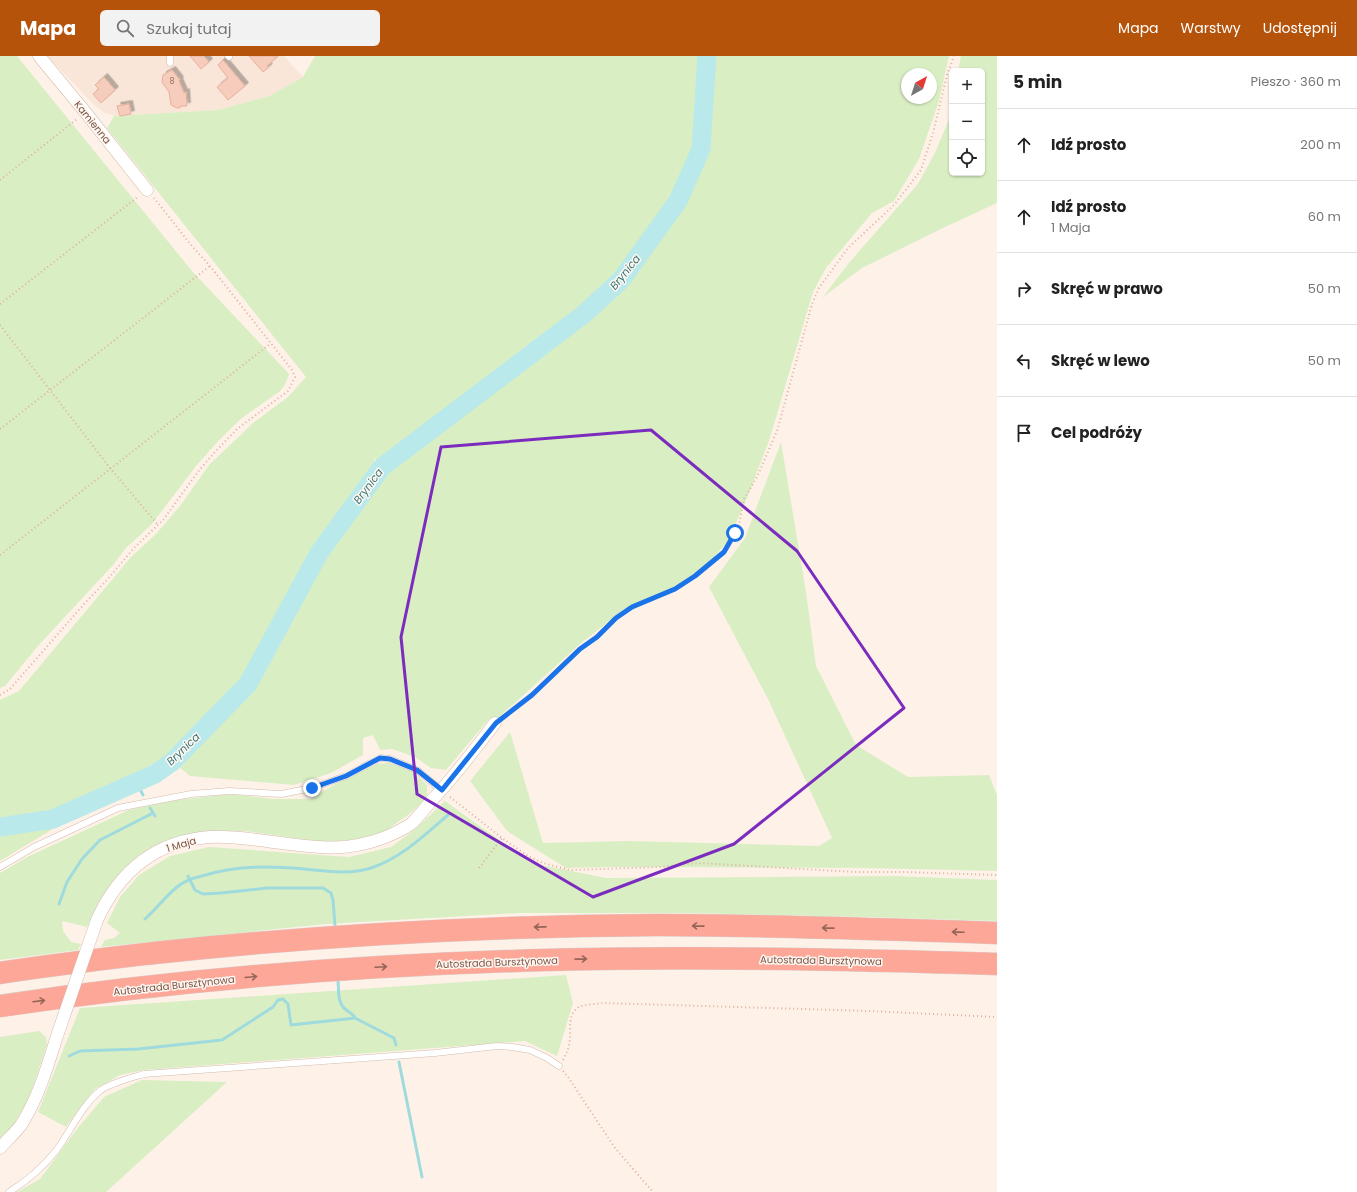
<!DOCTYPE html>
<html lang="pl">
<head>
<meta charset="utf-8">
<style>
	:root { --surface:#fff; --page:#f2f2f2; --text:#222; --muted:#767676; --line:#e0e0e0; --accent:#b45309 }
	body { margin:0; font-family:Poppins,sans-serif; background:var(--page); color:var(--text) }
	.controls { position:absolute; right:12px; top:12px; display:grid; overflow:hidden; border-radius:6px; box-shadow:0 1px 3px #0004 }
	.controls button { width:36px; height:36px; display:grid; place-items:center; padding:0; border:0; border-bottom:1px solid var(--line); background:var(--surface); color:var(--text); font:20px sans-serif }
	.compass { position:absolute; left:901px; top:12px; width:36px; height:36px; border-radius:50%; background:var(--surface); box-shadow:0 1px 3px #0004; rotate:39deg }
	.stop { position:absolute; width:12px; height:12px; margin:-9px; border:3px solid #1a73e8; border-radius:50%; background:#fff }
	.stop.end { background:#1a73e8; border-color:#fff; box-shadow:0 1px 4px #0008 }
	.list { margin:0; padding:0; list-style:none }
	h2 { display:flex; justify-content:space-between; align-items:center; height:52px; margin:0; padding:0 16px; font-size:17px }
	h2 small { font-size:13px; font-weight:400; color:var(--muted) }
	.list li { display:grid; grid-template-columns:26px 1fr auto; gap:12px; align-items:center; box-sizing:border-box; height:72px; padding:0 16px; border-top:1px solid var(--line) }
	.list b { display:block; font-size:15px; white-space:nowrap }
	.list p { margin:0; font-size:13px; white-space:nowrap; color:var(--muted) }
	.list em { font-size:13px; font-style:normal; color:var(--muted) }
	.icon { flex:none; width:22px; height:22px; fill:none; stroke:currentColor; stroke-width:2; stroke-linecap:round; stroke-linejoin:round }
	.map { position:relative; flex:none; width:997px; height:1136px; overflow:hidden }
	header { display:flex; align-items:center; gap:24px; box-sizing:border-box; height:56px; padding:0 20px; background:var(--accent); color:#fff }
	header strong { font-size:19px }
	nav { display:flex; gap:22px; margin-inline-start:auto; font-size:14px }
	.search { width:280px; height:36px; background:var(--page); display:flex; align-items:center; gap:10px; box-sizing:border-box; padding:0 14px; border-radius:6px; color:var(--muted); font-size:15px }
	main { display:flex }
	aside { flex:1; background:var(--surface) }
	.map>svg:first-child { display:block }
	.residential { fill:#f9e6d8 }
	.green { fill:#daeec4; fill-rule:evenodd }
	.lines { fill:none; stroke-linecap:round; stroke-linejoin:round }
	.stream { stroke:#9fdbdd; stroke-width:3 }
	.river { stroke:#b9e9ea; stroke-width:19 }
	.building { fill:#f6ccbc; stroke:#eaaf9b; filter:url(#shadow) }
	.lane-casing { stroke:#d4bbae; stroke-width:7 }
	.street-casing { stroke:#d4bbae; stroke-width:13 }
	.highway-casing { stroke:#dacfcc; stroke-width:23 }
	.path { stroke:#dcaf9f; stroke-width:2; stroke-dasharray:1 3; stroke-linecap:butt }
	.lane { stroke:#fff; stroke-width:6 }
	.street { stroke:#fff; stroke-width:12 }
	.highway { stroke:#fda799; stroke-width:22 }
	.street-bridge-casing { stroke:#d4bbae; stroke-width:13; stroke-linecap:butt }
	.street-bridge { stroke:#fff; stroke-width:12 }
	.oneway { stroke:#956558 }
	.route { stroke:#1a73e8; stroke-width:5 }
	.marked { fill:none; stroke:#7b2cbf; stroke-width:3; stroke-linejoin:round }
	.labels { text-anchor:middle; stroke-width:3; stroke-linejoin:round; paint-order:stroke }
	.number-label { font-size:8px; fill:#9a7265 }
	.street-label { font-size:10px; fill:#7b5448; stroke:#fff7f0 }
	.water-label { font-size:11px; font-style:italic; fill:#38777a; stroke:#fff7f0 }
</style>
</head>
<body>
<header>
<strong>Mapa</strong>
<div class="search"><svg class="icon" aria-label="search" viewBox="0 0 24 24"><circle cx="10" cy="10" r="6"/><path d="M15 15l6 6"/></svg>Szukaj tutaj</div>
<nav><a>Mapa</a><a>Warstwy</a><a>Udostępnij</a></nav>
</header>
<main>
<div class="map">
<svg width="997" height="1136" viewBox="0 0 997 1136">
	<defs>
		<filter id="shadow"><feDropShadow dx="3.5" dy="-3.5" stdDeviation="0" flood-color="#0004"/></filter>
	</defs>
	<rect width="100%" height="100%" fill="#fef2e8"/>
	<!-- residential -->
	<path class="residential" d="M47,0H284L303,21L269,40L218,54L114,60L103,56L94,49Z"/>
	<!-- green -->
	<g class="green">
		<path d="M0,0H17L192,215L289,318L285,329L280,335L242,362L221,382L196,410L152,468L125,493L114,508L38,590L5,630L0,632Z"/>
		<path d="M315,0H949L939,45L919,103L894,145L872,157L826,212L813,236L769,385L748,440L728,485L708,508L677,530L624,553L580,588L499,661L489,663L446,714L431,712L415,701L392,693L380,694L373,679L363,682V699L331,717L294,729L190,720L167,701L53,759L0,765V644L19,635L131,501L156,478L180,450L209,409L253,367L288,341L306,321L107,72L114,60L218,54L269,40L303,21ZM907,18H931V42H907ZM375,402L388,417L372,434H371Z"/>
		<path d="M961,0H997V147L945,171L862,212L823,241L848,208L918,128L935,97L952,56V117H982V15H958Z"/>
		<path d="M781,386L806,536L816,610L856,689L908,721L989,719L997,739V815L865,812L611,811L566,812L507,775L470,725L510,676L543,787L628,785L819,790L832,782L768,643L709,531L745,482Z"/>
		<path d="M389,707L412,715L427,729V741L412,756L387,774L363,783L323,786L245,775H211L176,781L139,799L115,822L99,846L87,871L62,865L63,875L71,886L81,888L78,894L0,904V817L27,801L129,754L169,745L229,738L275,743H310L339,726L377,708Z"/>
		<path d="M445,745L531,807L606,822L894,820L997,824V865L866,861L686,857H521L326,868L101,891L105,884L114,882L120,877L107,867L120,841L139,819L170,800L209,791L349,801L391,791L413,775Z"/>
		<path d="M61,768L0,805V774Z"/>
		<path d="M566,919L573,947L557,1000L525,985L145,1014L120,1019L95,1033L66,1071L38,1056L80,952Z"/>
		<path d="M39,975L46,981L47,989L29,1042L14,1068L0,1085V981Z"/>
		<path d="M142,1024L227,1026L106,1136H17L40,1123L77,1073L104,1041Z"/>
	</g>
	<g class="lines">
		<!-- stream -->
		<g class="stream">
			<path d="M136,726L143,739"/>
			<path d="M150,752L155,760"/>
			<path d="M188,820L195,834L203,838L221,837L267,832H323L331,837L333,844L335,870"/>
			<path d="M59,848L67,826L82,803L100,784L153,757"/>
			<path d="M145,863C156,853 166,840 177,831C184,825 193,822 202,820C237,809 269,810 304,813C326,815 349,819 371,812C400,803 426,778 448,759"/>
			<path d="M338,924C339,933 337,944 343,951C347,956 353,957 355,962L394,982L396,989"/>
			<path d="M69,1000L80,995L138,993L222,984L273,951L278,944L283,943L288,948L291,969L355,962"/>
			<path d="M399,1006L422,1121"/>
		</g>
		<!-- river -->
		<path class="river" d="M0,771L53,763L155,718L172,706L248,628L319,497L382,411L584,258L621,224L678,145L701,93L707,0"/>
	</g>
	<!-- building -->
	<g class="building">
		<path d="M190,0H204L209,6L201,13Z"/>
		<path d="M249,0H278L267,10L269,11L263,16Z"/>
		<path d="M223,4L245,30L228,44L217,31L228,22L218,9Z"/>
		<path d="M172,14L180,24L179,25L184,37L186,36L187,50H181L180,52H177L171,49L169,36L162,26L163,19Z"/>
		<path d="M104,21L115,34L101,47L93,38L99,33L95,29Z"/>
		<path d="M129,48L131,58L120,60L117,50Z"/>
	</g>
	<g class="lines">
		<!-- lane casing -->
		<g class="lane-casing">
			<g id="lane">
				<path d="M170,0V7"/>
				<path d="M228,0L229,1"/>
				<path d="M0,811L34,791L118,752L191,738L229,735L281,738L312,732L346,720L380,702L390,703L417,714L441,734"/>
				<path d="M9,1136C27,1125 42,1112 55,1096C69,1078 83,1047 101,1034C113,1026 130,1022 144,1018L435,997L497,990L512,991L530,994L547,1002L559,1010"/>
			</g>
		</g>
		<!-- street casing -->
		<g class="street-casing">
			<g id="street">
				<path d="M39,0L86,57L147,134"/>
				<path d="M97,864C119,816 155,785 210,781C231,780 252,783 273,786C313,791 343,797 383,782C391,779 406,772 412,767C419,760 426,751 432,744C455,720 475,693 495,667"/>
				<path d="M0,1092C7,1084 15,1077 21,1069C39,1041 48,1008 58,977"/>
			</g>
		</g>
		<!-- highway casing -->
		<g class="highway-casing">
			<g id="highway">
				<path d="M0,917C51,909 103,903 154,897C321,879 488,870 656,869C769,869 883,873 997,877"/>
				<path d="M0,950C180,923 363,909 545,904C696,900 846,903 997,908"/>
			</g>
		</g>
		<!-- path -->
		<g class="path">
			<path d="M0,124L77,63"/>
			<path d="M0,248L139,140"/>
			<path d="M0,269L110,412L158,469"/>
			<path d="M0,373L210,210"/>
			<path d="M0,499L270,288"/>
			<path d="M0,639L10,633L84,548L107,524L134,492L164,463L197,417L214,397L237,373L288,335L295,321L292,314L210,210L191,189L154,142"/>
			<path d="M503,662L532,639L616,561L632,551L675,533L695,520L724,496L739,469L744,443L757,421L777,375L812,248L819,232L848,192L894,149L921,114L933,77L947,19L954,0"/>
			<path d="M450,741L502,782L528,800L543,807L570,814L660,811L698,807L855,816H905L997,819"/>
			<path d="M479,812L502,782"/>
			<path d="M563,1004C567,997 569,991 570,983C571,972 567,958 579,951C586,948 597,948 604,947L869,955L997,961"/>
			<path d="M563,1015L568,1021L615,1092L653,1136"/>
		</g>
		<!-- lane -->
		<use href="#lane" class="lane"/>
		<!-- street -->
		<use href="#street" class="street"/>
		<!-- highway -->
		<use href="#highway" class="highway"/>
		<!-- street-bridge casing -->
		<g class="street-bridge-casing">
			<path id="street-bridge" d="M58,977L97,864"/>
		</g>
		<!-- street-bridge -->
		<use href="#street-bridge" class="street-bridge"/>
	</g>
	<!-- one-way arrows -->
	<defs><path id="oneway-shaft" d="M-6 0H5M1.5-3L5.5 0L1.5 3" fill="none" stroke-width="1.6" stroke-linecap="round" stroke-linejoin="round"/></defs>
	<g class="oneway">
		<use href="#oneway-shaft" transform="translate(698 870) rotate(-179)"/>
		<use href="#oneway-shaft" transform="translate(540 871) rotate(179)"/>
		<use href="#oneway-shaft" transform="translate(828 872) rotate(-179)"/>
		<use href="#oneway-shaft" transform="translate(958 876) rotate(-178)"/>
		<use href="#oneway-shaft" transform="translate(581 903) rotate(-1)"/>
		<use href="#oneway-shaft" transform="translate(381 911) rotate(-3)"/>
		<use href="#oneway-shaft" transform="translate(251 921) rotate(-5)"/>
		<use href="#oneway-shaft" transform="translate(39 945) rotate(-7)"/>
	</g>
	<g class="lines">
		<!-- route -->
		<path class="route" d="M312,732L346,720L380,702L390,703L417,714L442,734L496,667L532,639L580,593L597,581L616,562L632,551L675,533L695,520L724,496L735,477"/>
	</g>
	<!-- marked area -->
	<path class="marked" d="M651,374L797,495L904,652L734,788L593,841L417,738L401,581L441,391Z"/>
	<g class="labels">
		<!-- number labels -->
		<g class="number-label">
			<text x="172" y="28">8</text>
		</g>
		<!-- street labels -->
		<g class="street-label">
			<text transform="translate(93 66) rotate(51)" y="4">Kamienna</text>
			<text transform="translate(181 788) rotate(-16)" y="4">1 Maja</text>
			<text transform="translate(821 904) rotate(1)" y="4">Autostrada Bursztynowa</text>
			<text transform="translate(497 906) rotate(-2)" y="4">Autostrada Bursztynowa</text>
			<text transform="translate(174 929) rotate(-6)" y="4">Autostrada Bursztynowa</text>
		</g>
		<!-- water labels -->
		<g class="water-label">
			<text transform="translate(625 216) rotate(-51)" y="4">Brynica</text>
			<text transform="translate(368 430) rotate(-53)" y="4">Brynica</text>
			<text transform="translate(183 693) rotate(-44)" y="4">Brynica</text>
		</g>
	</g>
</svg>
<div class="controls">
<button>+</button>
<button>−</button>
<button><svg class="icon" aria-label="locate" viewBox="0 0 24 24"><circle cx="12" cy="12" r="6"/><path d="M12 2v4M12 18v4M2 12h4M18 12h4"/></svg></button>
</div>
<svg class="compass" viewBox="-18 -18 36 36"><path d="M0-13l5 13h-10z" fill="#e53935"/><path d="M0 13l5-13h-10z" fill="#767676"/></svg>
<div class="stop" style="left:735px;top:477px"></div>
<div class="stop end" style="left:312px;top:732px"></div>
</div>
<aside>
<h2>5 min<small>Pieszo · 360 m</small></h2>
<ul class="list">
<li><svg class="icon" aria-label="ahead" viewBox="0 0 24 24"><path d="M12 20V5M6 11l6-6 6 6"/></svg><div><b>Idź prosto</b></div><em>200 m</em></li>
<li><svg class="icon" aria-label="ahead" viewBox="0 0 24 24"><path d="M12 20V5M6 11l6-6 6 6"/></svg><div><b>Idź prosto</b><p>1 Maja</p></div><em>60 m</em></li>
<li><svg class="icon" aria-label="right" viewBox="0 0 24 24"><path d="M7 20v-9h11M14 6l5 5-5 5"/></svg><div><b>Skręć w prawo</b></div><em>50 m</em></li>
<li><svg class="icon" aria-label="left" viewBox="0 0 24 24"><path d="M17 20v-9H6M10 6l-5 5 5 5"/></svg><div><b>Skręć w lewo</b></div><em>50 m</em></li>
<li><svg class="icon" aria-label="arrive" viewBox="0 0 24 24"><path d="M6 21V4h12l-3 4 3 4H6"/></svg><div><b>Cel podróży</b></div></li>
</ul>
</aside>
</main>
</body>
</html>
